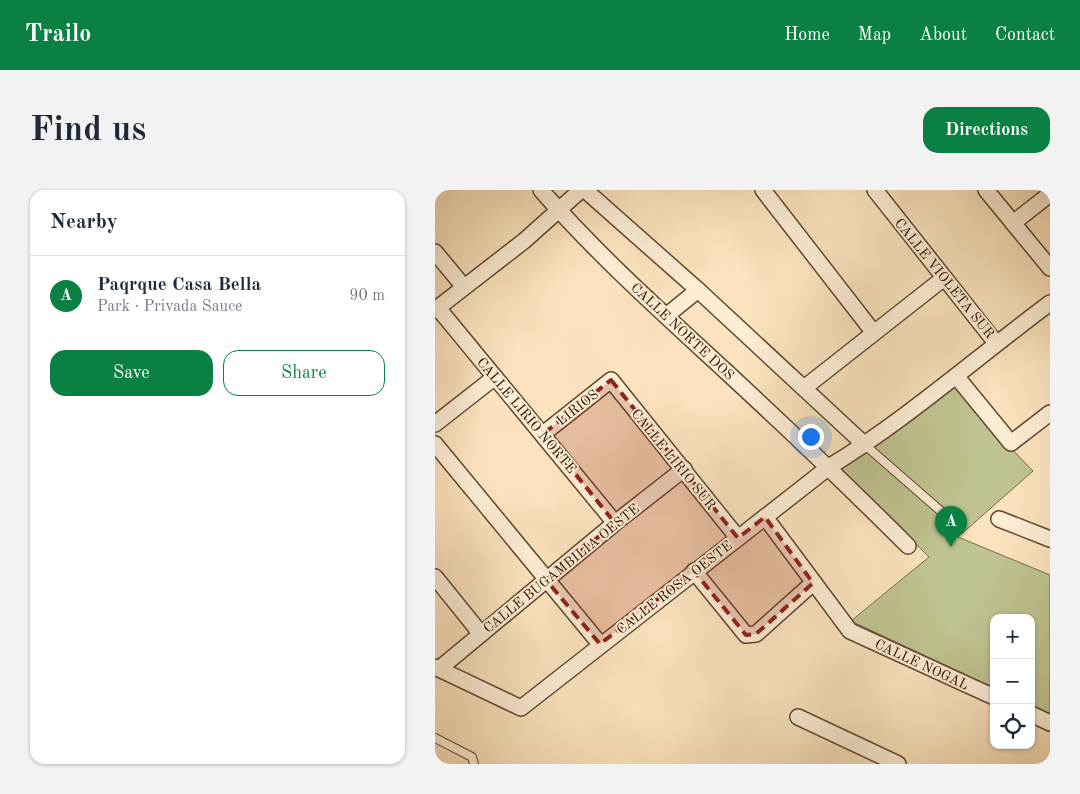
<!DOCTYPE html>
<html lang="en">
<head>
<meta charset="utf-8">
<style>
	:root { --surface:#fff; --page:#f2f2f3; --text:#1f2937; --muted:#747a83; --line:#e0e1e3; --accent:#0b8043 }
	body { margin:0; font-family:"Old Standard TT",serif; background:var(--page); color:var(--text) }
	.controls { position:absolute; right:15px; bottom:15px; display:grid; overflow:hidden; border-radius:10px; box-shadow:0 1px 4px #0004 }
	.controls button { width:45px; height:45px; display:grid; place-items:center; padding:0; border:0; border-bottom:1px solid var(--line); background:var(--surface); color:var(--text); font:25px sans-serif }
	.you { position:absolute; left:375px; top:246px; width:18px; height:18px; margin:-12px; border:4px solid #fff; border-radius:50%; background:#1a73e8; box-shadow:0 0 0 8px #1a73e833 }
	.badge { display:grid; place-items:center; width:32px; height:32px; border-radius:50%; background:var(--accent); color:#fff; font-size:16px; font-weight:700 }
	.pin { position:absolute; translate:-50% -41px; filter:drop-shadow(0 1px 2px #0008) }
	.pin::after { content:''; position:absolute; top:26px; width:18px; height:15px; background:inherit; clip-path:polygon(0 0,100% 0,50% 100%) }
	.list { margin:0; padding:0; list-style:none }
	h2 { display:flex; justify-content:space-between; align-items:center; height:65px; margin:0; padding:0 20px; font-size:21px }
	h2 small { font-size:16px; font-weight:400; color:var(--muted) }
	.list li { display:grid; grid-template-columns:32px 1fr auto; gap:15px; align-items:center; box-sizing:border-box; height:80px; padding:0 20px; border-top:1px solid var(--line) }
	.list b { display:block; font-size:19px; white-space:nowrap }
	.list p { margin:0; font-size:16px; white-space:nowrap; color:var(--muted) }
	.list em { font-size:16px; font-style:normal; color:var(--muted) }
	.actions { display:flex; gap:10px; padding:15px 20px }
	.actions a { flex:1; padding:11px 0; border:1px solid var(--accent); border-radius:15px; text-align:center; font-size:18px; color:var(--accent) }
	.actions .main { background:var(--accent); color:#fff }
	.icon { flex:none; width:28px; height:28px; fill:none; stroke:currentColor; stroke-width:2; stroke-linecap:round; stroke-linejoin:round }
	.map { position:relative; flex:none; width:615px; height:574px; overflow:hidden; border-radius:15px }
	header { display:flex; align-items:center; gap:30px; box-sizing:border-box; height:70px; padding:0 25px; background:var(--accent); color:#fff }
	header strong { font-size:24px }
	nav { display:flex; gap:28px; margin-inline-start:auto; font-size:18px }
	.intro { display:flex; align-items:center; justify-content:space-between; box-sizing:border-box; height:120px; padding:0 30px }
	h1 { margin:0; font-size:35px }
	.button { padding:12px 22px; border-radius:15px; background:var(--accent); color:#fff; font-size:18px; font-weight:700 }
	main { display:flex; gap:30px; padding:0 30px }
	aside { flex:1; background:var(--surface); border-radius:15px; box-shadow:0 1px 4px #0004 }
	.map>svg:first-child { display:block }
	.green { fill:#bfc391; stroke:#786c48 }
	.lines { fill:none; stroke-linecap:round; stroke-linejoin:round }
	.service-casing { stroke:#624830; stroke-width:10 }
	.minor-casing { stroke:#624830; stroke-width:18 }
	.service { stroke:#fcedd5; stroke-width:8 }
	.minor { stroke:#fcedd5; stroke-width:15 }
	.marked { fill:#8f2418; fill-opacity:0.2; stroke:#8f2418; stroke-width:4; stroke-dasharray:10 6; stroke-linejoin:round }
	.labels { text-anchor:middle; stroke-width:4; stroke-linejoin:round; paint-order:stroke }
	.street-label { font-size:14px; fill:#301400; stroke:#fcedd5 }
</style>
</head>
<body>
<header>
<strong>Trailo</strong>
<nav><a>Home</a><a>Map</a><a>About</a><a>Contact</a></nav>
</header>
<div class="intro"><h1>Find us</h1><a class="button">Directions</a></div>
<main>
<aside>
<h2>Nearby<small></small></h2>
<ul class="list">
<li><span class="badge">A</span><div><b>Paqrque Casa Bella</b><p>Park · Privada Sauce</p></div><em>90 m</em></li>
</ul>
<div class="actions"><a class="main">Save</a><a>Share</a></div>
</aside>
<div class="map">
<svg width="615" height="574" viewBox="0 0 615 574">
	<rect width="100%" height="100%" fill="#fae3be"/>
	<filter id="stains"><feTurbulence type="fractalNoise" baseFrequency=".004" numOctaves="4"/><feColorMatrix values="0 0 0 0 .2 0 0 0 0 .09 0 0 0 0 .02 0 0 0 .5 -.17"/></filter>
	<radialGradient id="worn" r=".72"><stop offset=".6" stop-color="#630" stop-opacity="0"/><stop offset="1" stop-color="#630" stop-opacity=".3"/></radialGradient>
	<!-- green -->
	<path class="green" d="M514,183L573,255L598,281L523,347L615,385V524L596,515V428H559V498L416,431L494,367L397,269Z"/>
	<g class="lines">
		<!-- service casing -->
		<g class="service-casing">
			<g id="service">
				<path d="M430,255L516,330"/>
				<path d="M0,548L37,567L39,574"/>
			</g>
		</g>
		<!-- minor casing -->
		<g class="minor-casing">
			<g id="minor">
				<path d="M106,0C161,63 223,119 284,175C348,234 411,294 473,356"/>
				<path d="M150,0L263,100L430,255"/>
				<path d="M328,0L439,143"/>
				<path d="M440,0L561,153"/>
				<path d="M551,0L615,78"/>
				<path d="M578,33L615,4"/>
				<path d="M0,62L29,97"/>
				<path d="M3,118L180,333"/>
				<path d="M0,120L89,51L146,0"/>
				<path d="M231,126L263,100"/>
				<path d="M521,186L576,253L615,223"/>
				<path d="M369,198L509,88"/>
				<path d="M0,234L60,187"/>
				<path d="M108,244L176,190L303,348"/>
				<path d="M0,254L165,454"/>
				<path d="M330,327L415,441L559,507"/>
				<path d="M564,329L615,349"/>
				<path d="M259,381L311,445L321,444L378,393"/>
				<path d="M0,387L46,444"/>
				<path d="M0,477L86,518L394,277C472,229 541,168 615,113"/>
				<path d="M4,479L180,333L249,279"/>
				<path d="M596,524L615,533"/>
				<path d="M363,527L463,574"/>
			</g>
		</g>
		<!-- service -->
		<use href="#service" class="service"/>
		<!-- minor -->
		<use href="#minor" class="minor"/>
	</g>
	<!-- marked area -->
	<path class="marked" d="M176,190L303,348L330,327L378,393L321,444L311,445L259,381L165,454L111,390L180,333L108,244Z"/>
	<g class="labels">
		<!-- street labels -->
		<g class="street-label">
			<text transform="translate(510 88) rotate(51)" y="5">CALLE VIOLETA SUR</text>
			<text transform="translate(248 141) rotate(43)" y="5">CALLE NORTE DOS</text>
			<text transform="translate(142 217) rotate(-38)" y="5">LIRIOS</text>
			<text transform="translate(92 225) rotate(50)" y="5">CALLE LIRIO NORTE</text>
			<text transform="translate(239 269) rotate(51)" y="5">CALLE LIRIO SUR</text>
			<text transform="translate(126 378) rotate(-39)" y="5">CALLE BUGAMBILIA OESTE</text>
			<text transform="translate(239 397) rotate(-38)" y="5">CALLE ROSA OESTE</text>
			<text transform="translate(487 474) rotate(25)" y="5">CALLE NOGAL</text>
		</g>
	</g>
	<rect width="100%" height="100%" filter="url(#stains)"/>
	<rect width="100%" height="100%" fill="url(#worn)"/>
</svg>
<div class="controls">
<button>+</button>
<button>−</button>
<button><svg class="icon" aria-label="locate" viewBox="0 0 24 24"><circle cx="12" cy="12" r="6"/><path d="M12 2v4M12 18v4M2 12h4M18 12h4"/></svg></button>
</div>
<div class="you"></div>
<div class="pin badge" style="left:516px;top:357px">A</div>
</div>
</main>
</body>
</html>
